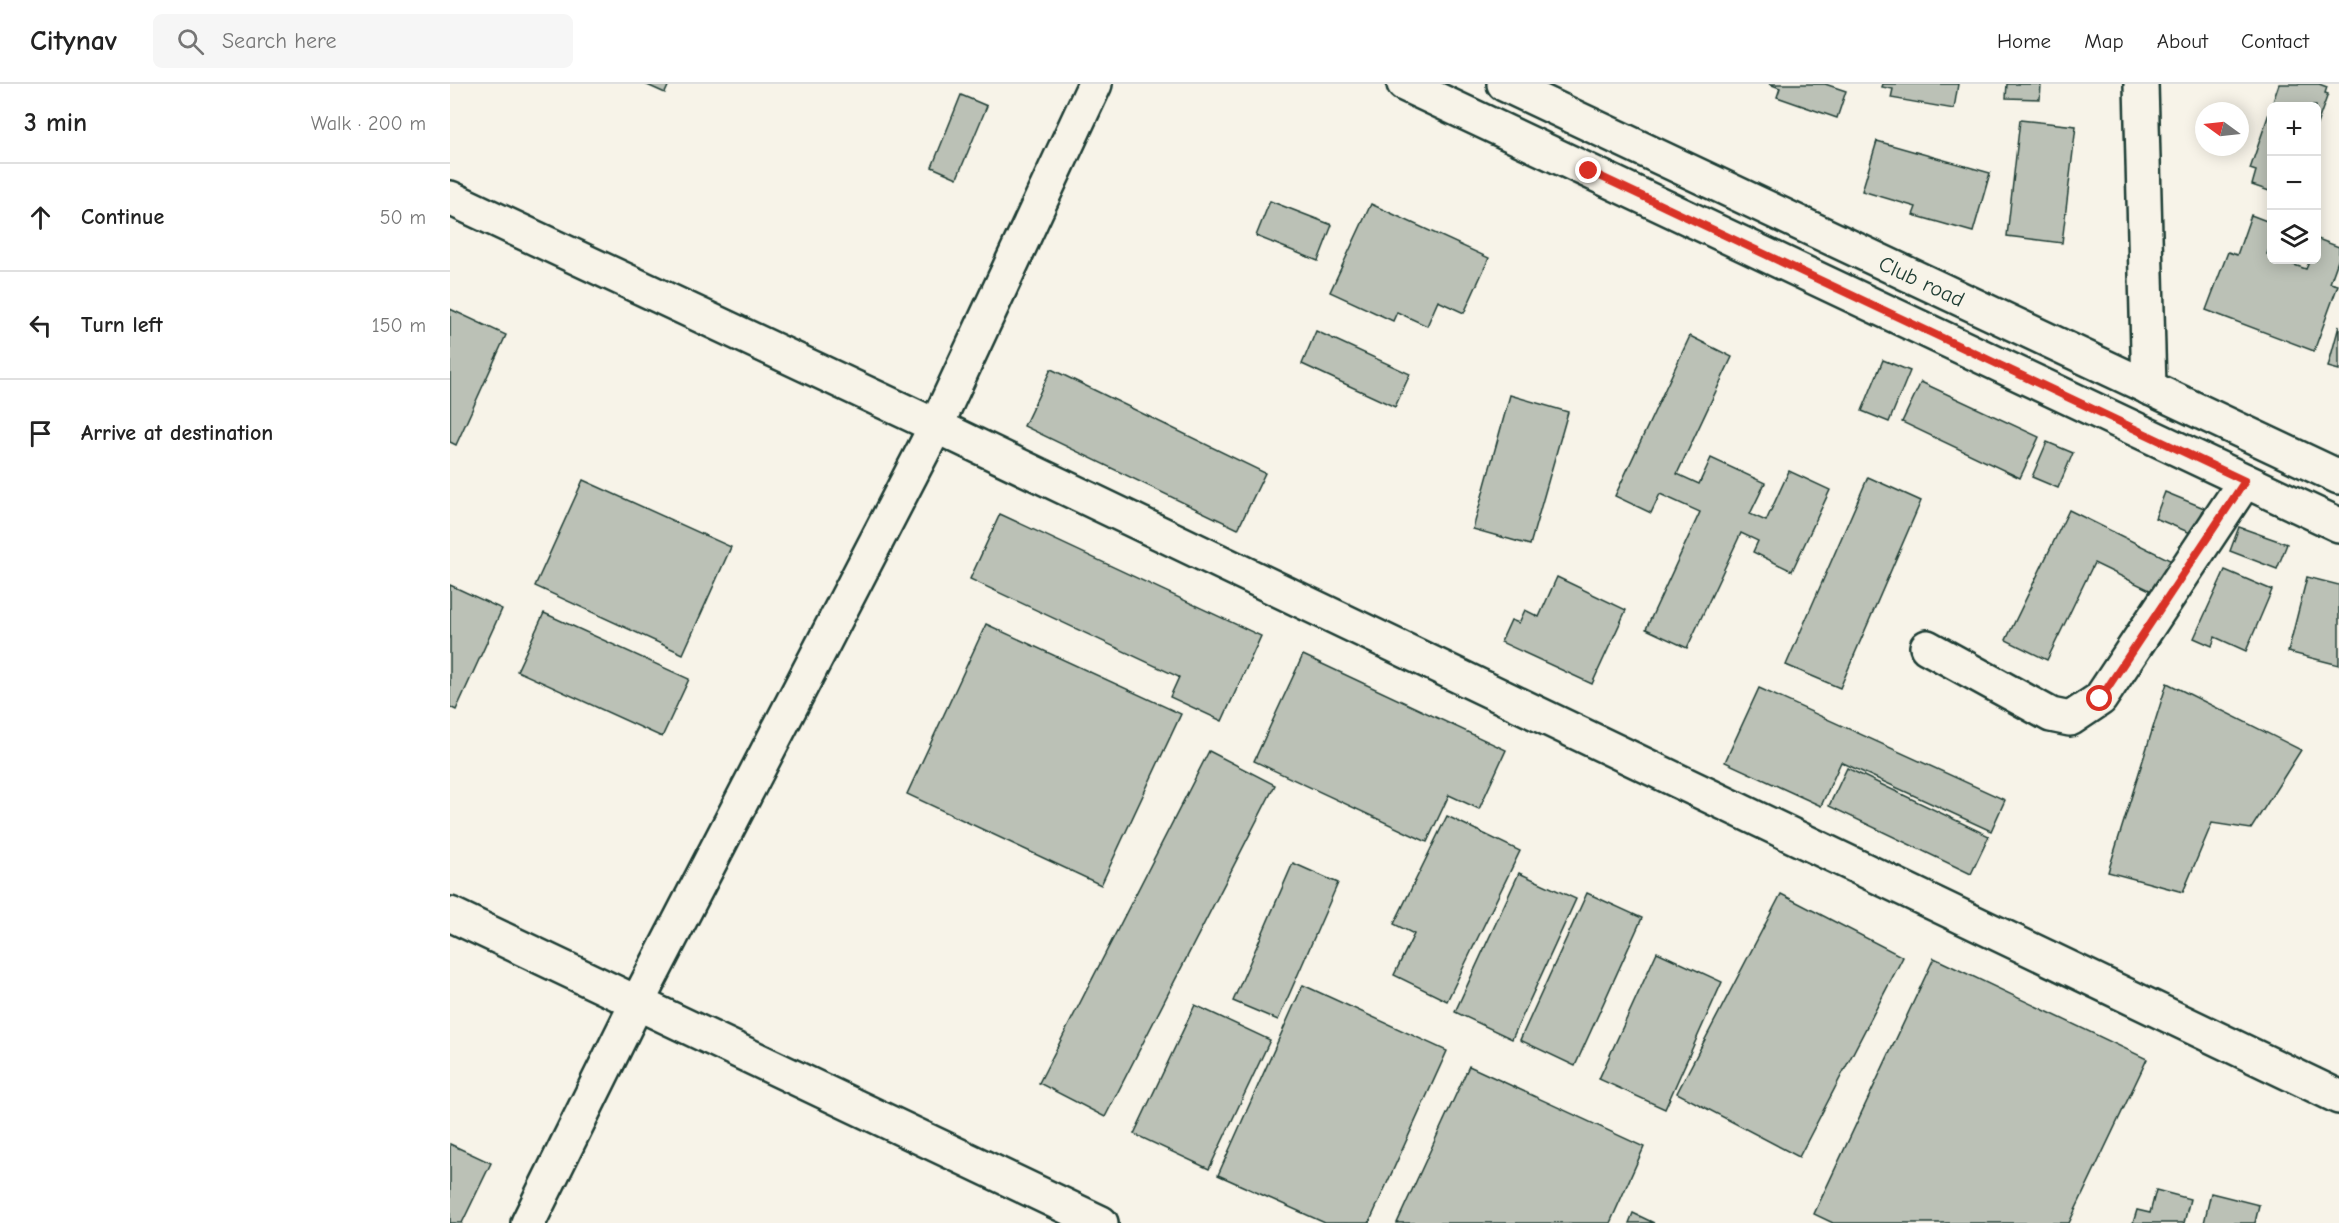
<!DOCTYPE html>
<html lang="en">
<head>
<meta charset="utf-8">
<style>
	:root { --surface:#fff; --page:#f6f6f6; --text:#222; --muted:#767676; --line:#e0e0e0 }
	body { margin:0; font-family:"Comic Neue",sans-serif; background:var(--page); color:var(--text) }
	.controls { position:absolute; right:18px; top:18px; display:grid; overflow:hidden; border-radius:9px; box-shadow:0 3px 15px #0003 }
	.controls button { width:54px; height:54px; display:grid; place-items:center; padding:0; border:0; border-bottom:2px solid var(--line); background:var(--surface); color:var(--text); font:30px sans-serif }
	.compass { position:absolute; left:1745px; top:18px; width:54px; height:54px; border-radius:50%; background:var(--surface); box-shadow:0 3px 15px #0003; rotate:285deg }
	.stop { position:absolute; width:18px; height:18px; margin:-14px; border:4px solid #d93025; border-radius:50%; background:#fff }
	.stop.end { background:#d93025; border-color:#fff; box-shadow:0 2px 6px #0008 }
	.list { margin:0; padding:0; list-style:none }
	h2 { display:flex; justify-content:space-between; align-items:center; height:78px; margin:0; padding:0 24px; font-size:26px }
	h2 small { font-size:20px; font-weight:400; color:var(--muted) }
	.list li { display:grid; grid-template-columns:39px 1fr auto; gap:18px; align-items:center; box-sizing:border-box; height:108px; padding:0 24px; border-top:2px solid var(--line) }
	.list b { display:block; font-size:22px; white-space:nowrap }
	.list em { font-size:20px; font-style:normal; color:var(--muted) }
	.icon { flex:none; width:33px; height:33px; fill:none; stroke:currentColor; stroke-width:2; stroke-linecap:round; stroke-linejoin:round }
	.map { position:relative; flex:none; width:1889px; height:1139px; overflow:hidden }
	header { display:flex; align-items:center; gap:36px; box-sizing:border-box; height:84px; padding:0 30px; background:var(--surface); border-bottom:2px solid var(--line) }
	header strong { font-size:28px }
	nav { display:flex; gap:33px; margin-inline-start:auto; font-size:21px }
	.search { width:420px; height:54px; background:var(--page); display:flex; align-items:center; gap:15px; box-sizing:border-box; padding:0 21px; border-radius:9px; color:var(--muted); font-size:22px }
	main { display:flex }
	aside { flex:1; background:var(--surface) }
	.map>svg:first-child { display:block }
	.building { fill:#bbc1b6; stroke:#1f3d34; stroke-width:1.5 }
	.lines { fill:none; stroke-linecap:round; stroke-linejoin:round }
	.minor-casing { stroke:#1f3d34; stroke-width:38 }
	.major-casing { stroke:#1f3d34; stroke-width:38 }
	.minor { stroke:#f7f3e8; stroke-width:33 }
	.major { stroke:#f7f3e8; stroke-width:33 }
	.route { stroke:#d93025; stroke-width:8 }
	.labels { text-anchor:middle; stroke-width:4.5; stroke-linejoin:round; paint-order:stroke }
	.street-label { font-size:22px; fill:#1f3d34; stroke:#f7f3e8 }
</style>
</head>
<body>
<header>
<strong>Citynav</strong>
<div class="search"><svg class="icon" aria-label="search" viewBox="0 0 24 24"><circle cx="10" cy="10" r="6"/><path d="M15 15l6 6"/></svg>Search here</div>
<nav><a>Home</a><a>Map</a><a>About</a><a>Contact</a></nav>
</header>
<main>
<aside>
<h2>3 min<small>Walk · 200 m</small></h2>
<ul class="list">
<li><svg class="icon" aria-label="ahead" viewBox="0 0 24 24"><path d="M12 20V5M6 11l6-6 6 6"/></svg><div><b>Continue</b></div><em>50 m</em></li>
<li><svg class="icon" aria-label="left" viewBox="0 0 24 24"><path d="M17 20v-9H6M10 6l-5 5 5 5"/></svg><div><b>Turn left</b></div><em>150 m</em></li>
<li><svg class="icon" aria-label="arrive" viewBox="0 0 24 24"><path d="M6 21V4h12l-3 4 3 4H6"/></svg><div><b>Arrive at destination</b></div></li>
</ul>
</aside>
<div class="map">
<svg width="1889" height="1139" viewBox="0 0 1889 1139">
	<rect width="100%" height="100%" fill="#f7f3e8"/>
	<filter id="ink" filterUnits="userSpaceOnUse"><feTurbulence type="fractalNoise" baseFrequency=".0167" numOctaves="2"/><feDisplacementMap in="SourceGraphic" scale="12" xChannelSelector="R" yChannelSelector="G"/><feConvolveMatrix kernelMatrix="1 2 1 2 8 2 1 2 1" color-interpolation-filters="sRGB"/></filter>
	<g filter="url(#ink)">
		<!-- building -->
		<g class="building">
			<path d="M195,0H219L215,9Z"/>
			<path d="M1319,0H1375L1396,7L1387,34L1327,13L1330,4Z"/>
			<path d="M1433,0H1508L1504,25L1441,14L1443,5L1432,3Z"/>
			<path d="M1557,0H1591L1590,15L1556,14Z"/>
			<path d="M1829,0H1869L1877,3L1875,9L1878,10L1866,43V22H1822V108L1802,101L1806,87L1800,85Z"/>
			<path d="M511,11L537,22L507,94L482,83Z"/>
			<path d="M1570,36L1626,42L1612,159L1557,152Z"/>
			<path d="M1427,57L1540,89L1523,148L1463,131L1466,123L1412,107Z"/>
			<path d="M820,117L882,141L868,177L806,152Z"/>
			<path d="M921,120L1039,174L1014,229L988,217L977,242L947,228L943,237L880,208Z"/>
			<path d="M1801,131L1822,139V157L1817,170L1822,172V176H1830L1856,185L1860,176H1866L1868,155L1889,163V174L1880,199L1888,201L1864,267L1756,226L1778,168L1787,171Z"/>
			<path d="M0,225L56,251L6,361L0,358Z"/>
			<path d="M1889,242V286L1878,283Z"/>
			<path d="M866,247L960,290L945,323L852,280Z"/>
			<path d="M1240,252L1282,273L1227,390L1249,400L1261,374L1315,399L1300,430L1316,437L1339,387L1380,406L1342,487L1303,468L1308,457L1291,449L1237,564L1196,545L1250,428L1210,410L1201,429L1165,412Z"/>
			<path d="M1433,276L1460,287L1439,338L1412,327Z"/>
			<path d="M601,285L815,389L788,445L574,342Z"/>
			<path d="M1471,298L1589,353L1570,394L1452,338Z"/>
			<path d="M1060,311L1118,328L1080,461L1023,445Z"/>
			<path d="M1597,358L1623,369L1608,404L1582,393Z"/>
			<path d="M1418,393L1471,417L1390,604L1336,581Z"/>
			<path d="M133,396L281,463L233,570L85,502Z"/>
			<path d="M1715,408L1754,424L1743,450L1705,434Z"/>
			<path d="M1619,426L1728,480L1712,512L1644,479L1597,576L1556,556Z"/>
			<path d="M550,430L811,552L772,637L720,613L729,593L520,495Z"/>
			<path d="M1789,443L1837,460L1827,485L1780,467Z"/>
			<path d="M1775,486L1822,506L1796,567L1765,553L1762,562L1744,554Z"/>
			<path d="M1107,493L1176,526L1142,600L1051,558L1061,536L1069,539L1075,526L1089,533Z"/>
			<path d="M1857,493L1889,501V581L1838,568Z"/>
			<path d="M0,501L52,525L6,626L0,623Z"/>
			<path d="M94,529L239,595L212,653L67,587Z"/>
			<path d="M536,540L731,630L651,801L457,710Z"/>
			<path d="M853,571L1056,666L1029,725L999,711L977,758L804,677Z"/>
			<path d="M1717,599L1851,666L1801,745L1762,739L1733,808L1658,788Z"/>
			<path d="M1309,604L1555,716L1541,747L1391,678L1371,722L1275,678Z"/>
			<path d="M759,667L825,701L655,1033L589,999Z"/>
			<path d="M1397,684L1539,752L1521,790L1379,722Z"/>
			<path d="M997,732L1070,767L997,917L944,891L964,850L944,840Z"/>
			<path d="M843,779L888,799L828,936L783,917Z"/>
			<path d="M1069,789L1126,815L1062,955L1005,928Z"/>
			<path d="M1137,809L1192,834L1125,982L1070,956Z"/>
			<path d="M1331,810L1453,873L1349,1073L1227,1009Z"/>
			<path d="M1207,868L1272,898L1215,1025L1149,995Z"/>
			<path d="M1484,874L1697,975L1619,1139H1383L1364,1130Z"/>
			<path d="M853,901L997,967L919,1139H875L768,1091Z"/>
			<path d="M745,921L820,956L759,1085L684,1050Z"/>
			<path d="M1019,982L1194,1063L1160,1139H947Z"/>
			<path d="M0,1060L41,1079L12,1139H0Z"/>
			<path d="M1706,1106L1740,1115L1734,1139H1683L1687,1126L1700,1129Z"/>
			<path d="M1761,1109L1809,1121L1805,1139H1754Z"/>
			<path d="M1183,1129L1204,1139H1179Z"/>
		</g>
		<g class="lines">
			<!-- minor casing -->
			<g class="minor-casing">
				<g id="minor">
					<path d="M1691,0L1699,304"/>
					<path d="M0,114L486,342L1889,1013"/>
					<path d="M1477,563L1601,631L1620,635L1650,615L1795,397"/>
					<path d="M0,830L651,1139"/>
					<path d="M78,1139L187,919L486,342L645,0"/>
				</g>
			</g>
			<!-- major casing -->
			<g class="major-casing">
				<g id="major">
					<path d="M954,0L1889,441"/>
					<path id="s1" d="M1054,0L1889,393"/>
				</g>
			</g>
			<!-- minor -->
			<use href="#minor" class="minor"/>
			<!-- major -->
			<use href="#major" class="major"/>
		</g>
	</g>
	<g class="lines" filter="url(#ink)">
		<!-- route -->
		<path class="route" d="M1139,87L1795,397L1650,615"/>
	</g>
	<g class="labels">
		<!-- street labels -->
		<g class="street-label">
			<text dy="8" stroke="none"><textPath href="#s1" startOffset="462">Club road</textPath></text>
		</g>
	</g>
</svg>
<div class="controls">
<button>+</button>
<button>−</button>
<button><svg class="icon" aria-label="layers" viewBox="0 0 24 24"><path d="M12 4l9 5-9 5-9-5zM3 14l9 5 9-5"/></svg></button>
</div>
<svg class="compass" viewBox="-18 -18 36 36"><path d="M0-13l5 13h-10z" fill="#e53935"/><path d="M0 13l5-13h-10z" fill="#767676"/></svg>
<div class="stop" style="left:1650px;top:615px"></div>
<div class="stop end" style="left:1139px;top:87px"></div>
</div>
</main>
</body>
</html>
